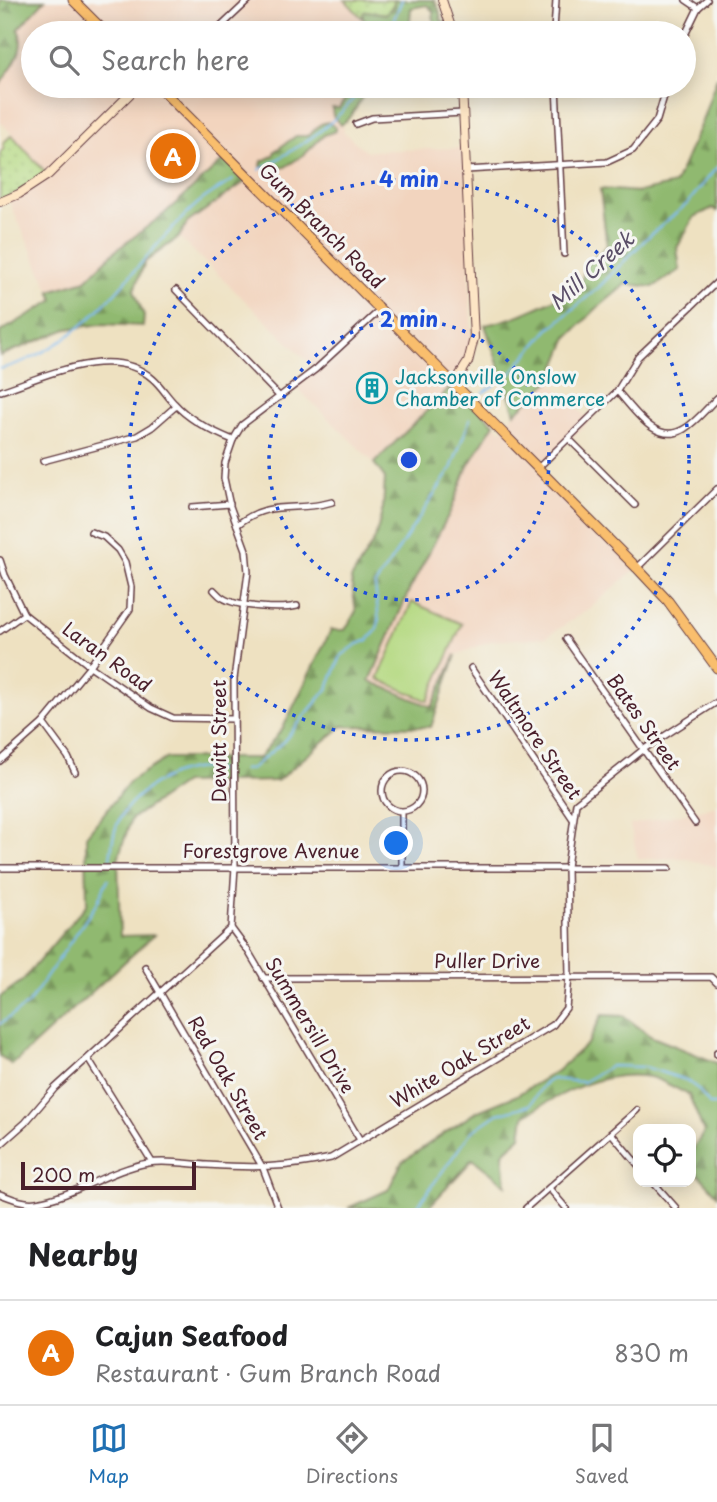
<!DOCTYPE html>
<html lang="en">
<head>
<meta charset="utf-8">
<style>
	:root { --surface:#fff; --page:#f6f6f6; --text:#202124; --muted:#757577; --line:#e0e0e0; --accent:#1f6fb2 }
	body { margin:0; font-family:"Playpen Sans",sans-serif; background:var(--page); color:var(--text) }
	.controls { position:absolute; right:21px; bottom:21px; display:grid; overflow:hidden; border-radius:14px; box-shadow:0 4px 18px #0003 }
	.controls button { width:63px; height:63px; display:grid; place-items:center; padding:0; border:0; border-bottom:2px solid var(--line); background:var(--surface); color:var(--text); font:35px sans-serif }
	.scale { position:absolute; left:21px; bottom:18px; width:175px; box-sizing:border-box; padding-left:7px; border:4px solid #4a1f2b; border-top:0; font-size:19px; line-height:24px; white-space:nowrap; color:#4a1f2b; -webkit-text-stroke:5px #f6f6f2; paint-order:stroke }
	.you { position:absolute; left:397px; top:844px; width:24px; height:24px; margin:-18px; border:5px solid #fff; border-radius:50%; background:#1a73e8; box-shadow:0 0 0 10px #1a73e833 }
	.badge { display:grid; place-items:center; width:46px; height:46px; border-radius:50%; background:var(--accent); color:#fff; font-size:23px; font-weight:700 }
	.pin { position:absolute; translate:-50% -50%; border:4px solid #fff; box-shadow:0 2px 7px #0006 }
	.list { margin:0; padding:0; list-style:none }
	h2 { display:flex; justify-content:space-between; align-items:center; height:91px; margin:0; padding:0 28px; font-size:30px }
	h2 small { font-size:23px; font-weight:400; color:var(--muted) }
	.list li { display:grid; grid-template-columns:46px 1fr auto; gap:21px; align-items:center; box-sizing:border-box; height:105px; padding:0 28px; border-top:2px solid var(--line) }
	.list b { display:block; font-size:26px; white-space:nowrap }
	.list p { margin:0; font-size:23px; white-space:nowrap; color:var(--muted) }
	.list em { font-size:23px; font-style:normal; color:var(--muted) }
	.icon { flex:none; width:38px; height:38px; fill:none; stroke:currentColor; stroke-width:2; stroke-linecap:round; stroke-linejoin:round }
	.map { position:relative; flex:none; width:717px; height:1208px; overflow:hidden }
	.search { position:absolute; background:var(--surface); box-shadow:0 4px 18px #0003; left:21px; right:21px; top:21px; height:77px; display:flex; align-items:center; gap:18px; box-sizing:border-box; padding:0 24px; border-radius:38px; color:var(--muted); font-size:26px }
	.sheet { height:196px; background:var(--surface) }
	nav { display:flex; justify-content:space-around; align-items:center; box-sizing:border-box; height:98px; border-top:2px solid var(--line); background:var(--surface); font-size:19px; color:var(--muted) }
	nav a { display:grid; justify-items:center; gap:4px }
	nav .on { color:var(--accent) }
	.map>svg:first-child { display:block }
	.built { fill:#f2d4be }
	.grass { fill:url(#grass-dots); stroke:#807c56; stroke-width:2 }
	.forest { fill:url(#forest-firs); stroke:#6d6c4e; stroke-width:2 }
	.park { fill:#b5d982; stroke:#807c56; stroke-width:2 }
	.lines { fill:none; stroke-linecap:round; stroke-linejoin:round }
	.stream { stroke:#81bdf3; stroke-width:2 }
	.street-casing { stroke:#633c42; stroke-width:8 }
	.secondary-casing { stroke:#633c42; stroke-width:10 }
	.primary-casing { stroke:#633c42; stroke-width:11 }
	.street { stroke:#fff; stroke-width:5 }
	.secondary { stroke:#fde5c5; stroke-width:8 }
	.primary { stroke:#f9be6d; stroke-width:9 }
	.ring { fill:none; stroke:#1d4ed8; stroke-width:3.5; stroke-dasharray:3.5 7 }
	.labels { text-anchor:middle; stroke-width:6; stroke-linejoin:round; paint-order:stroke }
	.street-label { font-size:19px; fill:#4a1f2b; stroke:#f6f6f2 }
	.culture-label { font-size:19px; fill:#0d838f; stroke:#f6f6f2; text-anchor:start }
	.water-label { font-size:21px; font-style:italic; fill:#5a4e67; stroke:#f6f6f2 }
	.centre { fill:#1d4ed8; stroke:#f6f6f2; stroke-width:3.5 }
	.ring-label { font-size:21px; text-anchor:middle; font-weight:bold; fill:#1d4ed8; stroke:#f6f6f2; stroke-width:6; stroke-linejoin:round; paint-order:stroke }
</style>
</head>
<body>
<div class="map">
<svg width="717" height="1208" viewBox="0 0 717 1208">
	<defs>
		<pattern id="grass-dots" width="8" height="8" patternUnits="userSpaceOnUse" patternTransform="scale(1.75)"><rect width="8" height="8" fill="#b5d982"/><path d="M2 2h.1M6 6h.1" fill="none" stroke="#9dba70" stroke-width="1.8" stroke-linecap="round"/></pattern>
		<pattern id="forest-firs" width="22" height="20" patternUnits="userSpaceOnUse" patternTransform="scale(1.75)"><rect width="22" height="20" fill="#90b970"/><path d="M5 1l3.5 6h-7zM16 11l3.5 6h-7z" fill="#78965c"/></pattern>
	</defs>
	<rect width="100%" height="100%" fill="#f6f6f2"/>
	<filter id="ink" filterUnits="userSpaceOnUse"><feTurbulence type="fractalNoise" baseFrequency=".0143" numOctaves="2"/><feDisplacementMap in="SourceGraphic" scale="14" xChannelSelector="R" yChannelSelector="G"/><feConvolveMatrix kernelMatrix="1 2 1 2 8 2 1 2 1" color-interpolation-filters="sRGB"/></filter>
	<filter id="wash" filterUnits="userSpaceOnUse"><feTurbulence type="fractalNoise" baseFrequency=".00686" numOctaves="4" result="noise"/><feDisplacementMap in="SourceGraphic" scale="28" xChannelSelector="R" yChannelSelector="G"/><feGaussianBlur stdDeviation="1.57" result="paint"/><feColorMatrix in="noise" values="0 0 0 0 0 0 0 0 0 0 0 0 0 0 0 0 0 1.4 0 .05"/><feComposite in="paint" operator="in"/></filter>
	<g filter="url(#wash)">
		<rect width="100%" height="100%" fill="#eee1c1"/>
		<!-- built -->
		<g class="built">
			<path d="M45,0H410L394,33H33V86H368L341,117L344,132L365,151L465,148L472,349L454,384L374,463L295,386L316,369L179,237L187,223L250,178L164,214L114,252L85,280L50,291L8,199L48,174L0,121V85L22,49L17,29Z"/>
			<path d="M550,381L590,421L538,468L637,568L589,609L546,637L491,641L456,655L432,708L370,681L408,593L451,510L468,466L494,424L501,431L515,413Z"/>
			<path d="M717,806V867L684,858L638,859L630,825Z"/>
		</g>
		<!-- grass -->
		<g class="grass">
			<path d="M345,0H394V3L387,14L366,11L363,15V19Z"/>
			<path d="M12,135L48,175L0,202V153L4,148L3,143Z"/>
		</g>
		<!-- forest -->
		<g class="forest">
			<path d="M0,0H45L18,29C28,50 11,66 0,85Z"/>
			<path d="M394,0H434L439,9L441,20L447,23L451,33H442L440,26L434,22L433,11L427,5L411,8L409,33H380L363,19V13L366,11L386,14L394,4Z"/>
			<path d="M717,77V211L713,208L694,217L677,248L680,270L653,287L626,284L595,310L568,337L550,381L515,413L485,325C519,319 548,301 580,288L585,266L607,246L600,189L639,192L675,184L702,121Z"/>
			<path d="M354,86H370C359,98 355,116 341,125L333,116L332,108H339Z"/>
			<path d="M328,122L336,128V131L324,135L305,154L285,167L271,169L261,166L262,161L273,156L275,151L296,136H308L321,124Z"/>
			<path d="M228,156L250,178L187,223L179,237L145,262L134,290L144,316L143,326L101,324L67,329L0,356V332L54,300L50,291L86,280L114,252L164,214Z"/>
			<path d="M454,384L494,424L468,466L451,510L408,593L370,681L432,707L456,655L431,727L342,726L277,781L184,783L131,819L118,859L120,936L154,935L12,1065L0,1056V997L23,980L87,904L86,836L130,781L167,758H259L283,728L331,630H345L356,611L351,579L375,539L383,508L385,478L374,463Z"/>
			<path d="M602,1015L624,1016L650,1036L717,1063V1195L691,1166V1153L704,1132L689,1095C678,1090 663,1080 650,1077C606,1069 560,1093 524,1116L521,1136L503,1153L506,1185L473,1159L428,1208H348L388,1190L402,1162L476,1112L515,1096L557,1071L588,1043Z"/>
		</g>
		<!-- park -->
		<path class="park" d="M412,602L462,624L428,701L378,679Z"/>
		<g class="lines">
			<!-- stream -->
			<g class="stream">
				<path d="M388,33L402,0"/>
				<path d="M259,170C296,149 340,123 362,86"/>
				<path d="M0,369C93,345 130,264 197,204C208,194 221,188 233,180"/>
				<path d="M483,393L511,373L548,330L598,288L648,237L687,204L717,167"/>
				<path d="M243,770L252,768L282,743L328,688L341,656L356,645L368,640L376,631L379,622L375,585L451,469L470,419"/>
				<path d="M110,858C112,846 113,831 119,820C135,788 187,759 222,771"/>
				<path d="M0,1024L28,1004L97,903L108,879"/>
				<path d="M416,1208L471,1132L497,1114L530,1105L543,1085L552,1079L583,1082L611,1066L645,1067L686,1080L698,1089L710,1105H717"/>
			</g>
		</g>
	</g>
	<g filter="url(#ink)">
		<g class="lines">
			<!-- street casing -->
			<g class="street-casing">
				<g id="street">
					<path d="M686,0L698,8"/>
					<path d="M554,30L556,0"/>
					<path d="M214,33L249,0"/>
					<path d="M511,33L554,30"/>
					<path d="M684,37L698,8L707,0"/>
					<path d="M556,86L564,254"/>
					<path d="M356,124L372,118L463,113"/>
					<path d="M466,170L607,162L633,150L657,120L667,86"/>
					<path d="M176,290L280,397"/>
					<path d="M1,391C46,376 113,343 153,379C161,386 167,396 174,403C189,420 213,432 233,440"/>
					<path d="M617,391C634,409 656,446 684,429C696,422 707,408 717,398"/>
					<path d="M569,439L635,505"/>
					<path d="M43,461L137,436L152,427L176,406"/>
					<path d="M538,468L617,391L638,357L717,282"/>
					<path d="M192,507L230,504"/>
					<path d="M237,525C271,498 295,513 332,502"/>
					<path d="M0,560L5,575L24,614L90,666L151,708L173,718L234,719"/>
					<path d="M637,568L717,489"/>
					<path d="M214,590C217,593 219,596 223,598C237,607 281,610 297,606"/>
					<path d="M0,631L24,614"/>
					<path d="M566,639L695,823"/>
					<path d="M471,668L573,819"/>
					<path d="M43,723L68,757L75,772"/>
					<path d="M0,761L43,723L90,666L130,609L131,587L125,562L118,550L104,537L91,532"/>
					<circle cx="402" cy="791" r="20"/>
					<path d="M402,866V812"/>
					<path d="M0,868H669"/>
					<path d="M231,928L248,951L360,1140"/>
					<path d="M145,967L263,1168L278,1208"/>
					<path d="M263,978L711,977L717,983"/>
					<path d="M717,1054V1052"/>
					<path d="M88,1059L152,1162"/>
					<path d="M611,1133L638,1165"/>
					<path d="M0,1145L25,1123L55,1088L231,928L235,867L234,679L248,572L246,550L230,506L224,478L225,463L233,440L242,425L316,369L380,310"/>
					<path d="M653,1182L676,1208"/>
					<path d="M549,1188L566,1208"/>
					<path d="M0,1194C11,1198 24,1204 36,1202C75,1196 109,1170 148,1163C166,1160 189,1164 207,1165C251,1168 287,1168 331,1158L553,1025L566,1008L569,977L567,867L576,803L644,749L717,702"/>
					<path d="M526,1208L637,1110"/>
				</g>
			</g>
			<!-- secondary casing -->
			<g class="secondary-casing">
				<g id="secondary">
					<path d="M442,0L453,33"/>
					<path d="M0,202L19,194L48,175L138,86"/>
					<path d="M454,384L468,362L474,338L462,86"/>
				</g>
			</g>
			<!-- primary casing -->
			<g class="primary-casing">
				<g id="primary">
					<path d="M73,0L106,33"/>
					<path d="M158,86L637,568L668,601L717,668"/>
				</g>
			</g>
			<!-- street -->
			<use href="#street" class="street"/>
			<!-- secondary -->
			<use href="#secondary" class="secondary"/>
			<!-- primary -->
			<use href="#primary" class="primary"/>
		</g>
	</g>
	<!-- distance rings -->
	<g class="ring">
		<circle cx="409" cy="460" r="140"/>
		<circle cx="409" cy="460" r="280"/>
	</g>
	<!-- icons -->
	<defs>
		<g id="building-ring" transform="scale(1.575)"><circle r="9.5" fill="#f6f6f2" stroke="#0f9aa8" stroke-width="1.5"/><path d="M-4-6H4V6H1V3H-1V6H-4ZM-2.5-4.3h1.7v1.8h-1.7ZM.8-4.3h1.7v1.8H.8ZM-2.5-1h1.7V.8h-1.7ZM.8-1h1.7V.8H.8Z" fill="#0f9aa8"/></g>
	</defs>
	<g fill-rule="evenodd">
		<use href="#building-ring" x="372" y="388"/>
	</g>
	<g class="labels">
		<!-- street labels -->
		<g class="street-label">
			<text transform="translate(322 226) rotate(45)" y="7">Gum Branch Road</text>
			<text transform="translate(107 657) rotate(36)" y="7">Laran Road</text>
			<text transform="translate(644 722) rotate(55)" y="7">Bates Street</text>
			<text transform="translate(535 735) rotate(56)" y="7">Waltmore Street</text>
			<text transform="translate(219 741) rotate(-90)" y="7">Dewitt Street</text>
			<text x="271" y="858">Forestgrove Avenue</text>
			<text x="487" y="968">Puller Drive</text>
			<text transform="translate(310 1025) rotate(59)" y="7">Summersill Drive</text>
			<text transform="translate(460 1062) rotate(-31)" y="7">White Oak Street</text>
			<text transform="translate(228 1078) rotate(60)" y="7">Red Oak Street</text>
		</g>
		<!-- culture labels -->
		<g class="culture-label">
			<text x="395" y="384">Jacksonville Onslow<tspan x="395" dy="22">Chamber of Commerce</tspan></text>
		</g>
		<!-- water labels -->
		<g class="water-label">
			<text transform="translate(592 271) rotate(-42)" y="7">Mill Creek</text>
		</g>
	</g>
	<circle cx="409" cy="460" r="10" class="centre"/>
	<g class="ring-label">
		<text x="409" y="187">4 min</text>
		<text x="409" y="327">2 min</text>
	</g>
</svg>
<div class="controls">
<button><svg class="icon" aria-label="locate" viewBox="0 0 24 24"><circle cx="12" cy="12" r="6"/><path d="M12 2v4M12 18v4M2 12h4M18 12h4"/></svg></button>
</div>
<div class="scale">200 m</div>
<div class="you"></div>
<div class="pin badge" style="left:173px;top:156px;background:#e8710a">A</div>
<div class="search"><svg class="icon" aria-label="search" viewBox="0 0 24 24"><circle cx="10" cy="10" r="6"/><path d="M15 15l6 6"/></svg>Search here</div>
</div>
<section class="sheet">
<h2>Nearby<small></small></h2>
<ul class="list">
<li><span class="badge" style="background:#e8710a">A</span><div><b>Cajun Seafood</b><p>Restaurant · Gum Branch Road</p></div><em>830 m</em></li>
</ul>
</section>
<nav>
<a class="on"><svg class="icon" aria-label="map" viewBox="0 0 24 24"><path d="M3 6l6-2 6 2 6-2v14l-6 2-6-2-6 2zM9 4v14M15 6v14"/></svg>Map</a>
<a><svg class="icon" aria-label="directions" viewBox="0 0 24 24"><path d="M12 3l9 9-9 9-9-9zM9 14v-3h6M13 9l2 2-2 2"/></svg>Directions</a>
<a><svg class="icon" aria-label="saved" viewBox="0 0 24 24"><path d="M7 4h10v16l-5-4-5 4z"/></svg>Saved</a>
</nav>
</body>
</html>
